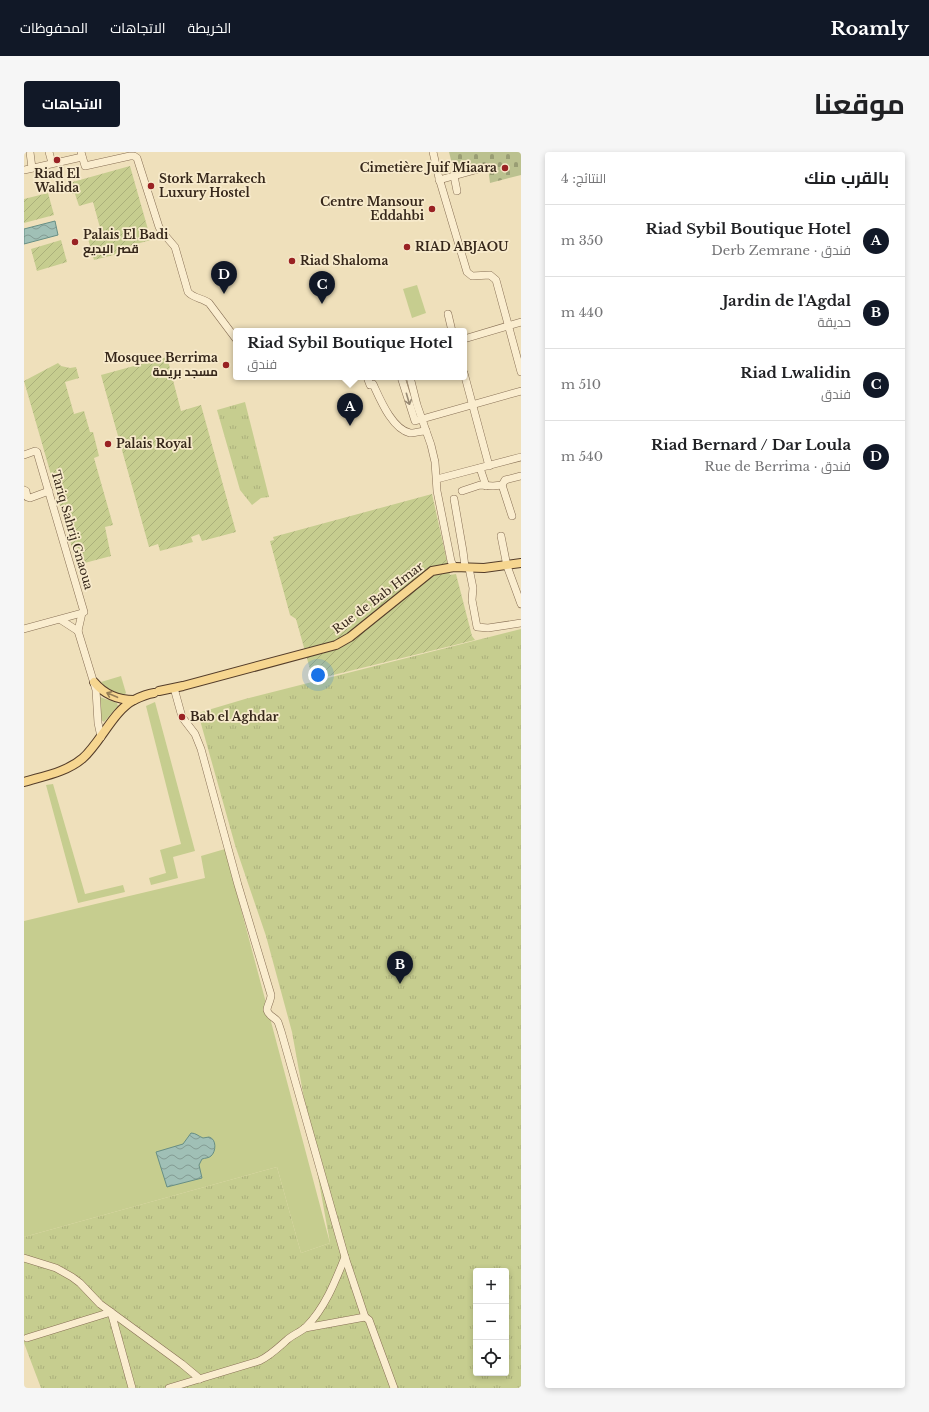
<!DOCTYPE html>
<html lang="ar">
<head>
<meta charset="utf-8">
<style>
	:root { --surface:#fff; --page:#f6f6f6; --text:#202124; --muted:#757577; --line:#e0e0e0; --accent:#111827 }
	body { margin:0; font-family:"Libre Baskerville",Cairo,serif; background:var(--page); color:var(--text); direction:rtl }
	.controls { position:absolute; right:12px; bottom:12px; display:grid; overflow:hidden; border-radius:4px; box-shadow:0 2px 6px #0003 }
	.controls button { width:36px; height:36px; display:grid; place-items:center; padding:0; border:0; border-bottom:1px solid var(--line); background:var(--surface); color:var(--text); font:20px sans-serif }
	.you { position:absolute; left:294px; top:523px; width:14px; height:14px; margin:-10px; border:3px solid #fff; border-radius:50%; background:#1a73e8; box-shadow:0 0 0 6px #1a73e833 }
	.badge { display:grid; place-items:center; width:26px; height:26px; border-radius:50%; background:var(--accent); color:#fff; font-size:13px; font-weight:700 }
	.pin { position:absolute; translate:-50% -33px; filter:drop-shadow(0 1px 2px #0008) }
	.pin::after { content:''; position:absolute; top:21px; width:14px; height:12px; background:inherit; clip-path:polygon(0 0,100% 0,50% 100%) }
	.popup { position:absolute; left:209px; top:176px; width:234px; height:52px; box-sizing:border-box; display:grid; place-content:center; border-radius:4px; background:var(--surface); filter:drop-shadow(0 1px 3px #0005); font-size:13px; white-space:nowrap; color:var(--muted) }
	.popup b { font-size:15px; color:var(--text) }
	.popup::after { content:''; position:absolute; left:50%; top:100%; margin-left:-8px; border:8px solid transparent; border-top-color:var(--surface) }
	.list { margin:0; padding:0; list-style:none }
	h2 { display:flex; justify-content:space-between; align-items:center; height:52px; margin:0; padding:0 16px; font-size:17px }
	h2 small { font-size:13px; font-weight:400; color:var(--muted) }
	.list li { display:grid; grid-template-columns:26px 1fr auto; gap:12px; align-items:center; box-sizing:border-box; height:72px; padding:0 16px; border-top:1px solid var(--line) }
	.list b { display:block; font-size:15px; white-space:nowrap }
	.list p { margin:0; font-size:13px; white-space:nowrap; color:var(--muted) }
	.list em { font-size:13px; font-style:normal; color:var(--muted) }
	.icon { flex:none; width:22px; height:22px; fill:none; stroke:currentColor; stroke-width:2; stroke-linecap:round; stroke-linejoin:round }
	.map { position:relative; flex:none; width:497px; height:1236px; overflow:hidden; direction:ltr; border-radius:4px }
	header { display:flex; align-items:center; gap:24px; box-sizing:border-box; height:56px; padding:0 20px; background:var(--accent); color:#fff }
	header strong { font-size:19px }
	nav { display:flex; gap:22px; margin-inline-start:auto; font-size:14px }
	.intro { display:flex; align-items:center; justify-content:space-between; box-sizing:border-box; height:96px; padding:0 24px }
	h1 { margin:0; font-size:28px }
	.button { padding:10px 18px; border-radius:4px; background:var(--accent); color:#fff; font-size:14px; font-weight:700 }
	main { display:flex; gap:24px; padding:0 24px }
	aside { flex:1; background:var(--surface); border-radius:4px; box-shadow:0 2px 6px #0003 }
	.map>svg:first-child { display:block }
	.grass { fill:#c6cd8f }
	.cemetery { fill:url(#cemetery-stones) }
	.park { fill:url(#park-tufts); fill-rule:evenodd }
	.garden { fill:url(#garden-furrows) }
	.water { fill:url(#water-waves); stroke:#678e84 }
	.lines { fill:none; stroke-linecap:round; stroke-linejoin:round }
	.minor-casing { stroke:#876f55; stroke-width:8 }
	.major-casing { stroke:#543d2a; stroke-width:10 }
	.minor { stroke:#faedcf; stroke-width:7 }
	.major { stroke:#f6d690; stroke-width:8 }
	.oneway { stroke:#988a74 }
	.oneway2 { stroke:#967e55 }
	.poi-dot { fill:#992223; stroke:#f7eacb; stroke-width:1.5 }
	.labels { text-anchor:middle; stroke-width:3.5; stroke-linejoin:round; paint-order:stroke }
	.poi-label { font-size:12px; font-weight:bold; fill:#36271a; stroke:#f7eacb; text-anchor:start }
	.street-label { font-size:12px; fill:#36271a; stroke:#f7eacb }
</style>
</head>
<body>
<header>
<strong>Roamly</strong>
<nav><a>الخريطة</a><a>الاتجاهات</a><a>المحفوظات</a></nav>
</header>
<div class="intro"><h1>موقعنا</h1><a class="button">الاتجاهات</a></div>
<main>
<aside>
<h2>بالقرب منك<small>النتائج: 4</small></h2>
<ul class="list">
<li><span class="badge">A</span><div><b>Riad Sybil Boutique Hotel</b><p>فندق · Derb Zemrane</p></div><em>350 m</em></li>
<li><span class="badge">B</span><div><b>Jardin de l'Agdal</b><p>حديقة</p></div><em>440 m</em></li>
<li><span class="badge">C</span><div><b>Riad Lwalidin</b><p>فندق</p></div><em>510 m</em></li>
<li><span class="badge">D</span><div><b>Riad Bernard / Dar Loula</b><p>فندق · Rue de Berrima</p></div><em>540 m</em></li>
</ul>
</aside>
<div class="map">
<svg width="497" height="1236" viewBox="0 0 497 1236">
	<defs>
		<pattern id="cemetery-stones" width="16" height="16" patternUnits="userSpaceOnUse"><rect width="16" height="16" fill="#bbc18f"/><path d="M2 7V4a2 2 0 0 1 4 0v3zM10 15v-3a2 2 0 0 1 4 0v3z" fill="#999d74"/></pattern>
		<pattern id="park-tufts" width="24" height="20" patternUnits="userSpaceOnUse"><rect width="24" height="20" fill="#c6cd8f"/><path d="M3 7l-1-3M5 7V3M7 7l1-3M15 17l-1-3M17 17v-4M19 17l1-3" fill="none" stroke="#abb07b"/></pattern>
		<pattern id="garden-furrows" width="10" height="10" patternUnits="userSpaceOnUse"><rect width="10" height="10" fill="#c6cd8f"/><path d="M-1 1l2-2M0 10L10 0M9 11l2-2" fill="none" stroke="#abb07b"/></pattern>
		<pattern id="water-waves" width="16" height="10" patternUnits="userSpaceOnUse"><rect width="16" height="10" fill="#a0c0b6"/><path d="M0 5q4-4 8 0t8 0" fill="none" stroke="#839c93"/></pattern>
	</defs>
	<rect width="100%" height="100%" fill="#efe0bb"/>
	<!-- grass -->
	<g class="grass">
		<path d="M393,133L402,161L388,166L379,137Z"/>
		<path d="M97,524L102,541L100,543C92,541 82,537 77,530Z"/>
		<path d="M76,545L93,551L94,554L80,570L77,568Z"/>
		<path d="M131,550L171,699L149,705L154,726L127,733L125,726L142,721L136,698L157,692L122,554Z"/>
		<path d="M29,632L61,742L99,733L101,740L54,751L22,633Z"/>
		<path d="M201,697L306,1091L277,1101L253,1015L0,1085V769L181,726L177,704Z"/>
	</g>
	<!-- cemetery -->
	<path class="cemetery" d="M425,0H497V23L466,31L464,15L429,16Z"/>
	<!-- park -->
	<g class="park">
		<path d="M221,250L245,345L237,346L228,353L216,338L193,258Z"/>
		<path d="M497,477V1236H17L0,1191V1085L253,1015L277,1101L306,1091L268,880L242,784L211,693L174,561L221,547ZM452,1119H482V1221H452Z"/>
	</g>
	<!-- garden -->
	<g class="garden">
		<path d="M106,14L127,88L101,95V100L70,108L64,87L78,83L69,50L55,54L51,42H48L45,31Z"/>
		<path d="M24,41L30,63L0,71V47Z"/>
		<path d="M37,88L43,110L13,119L7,97Z"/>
		<path d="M143,205L157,259L177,253L212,380L178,389L175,382L167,385L169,390L136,399L134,392L125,395L77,223Z"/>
		<path d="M34,211L37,214L46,216L52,215L55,226L41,230L50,262L60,259L66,280H69L75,304L70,306L89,373L81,375L87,404L53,413L0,229Z"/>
		<path d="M408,342L426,423L432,422L448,484L451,488L289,528L272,467L266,463L246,389L250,388L249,385Z"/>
	</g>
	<!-- water -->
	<g class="water">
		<path d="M31,69L34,83L0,92V77Z"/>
		<path d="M167,981C172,981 174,984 179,986C181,986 183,985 185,985C193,987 192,1000 187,1004C185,1006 181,1006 178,1007L175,1013L178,1026L143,1035L132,1000L159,992Z"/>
	</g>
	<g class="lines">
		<!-- minor casing -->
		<g class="minor-casing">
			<g id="minor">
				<path d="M6,0L8,16"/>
				<path d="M25,0L28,11"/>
				<path d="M57,0L61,14L106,4H110L113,6L135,75L139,81L151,95L164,140C169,146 178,146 185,151L212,187"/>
				<path d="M409,0L415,26L443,120L448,124L466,123L472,128L497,220"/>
				<path d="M0,18L58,5"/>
				<path d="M430,24L433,39"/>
				<path d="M415,28L462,15"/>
				<path d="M424,162L428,179"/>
				<path d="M440,187L497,170"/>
				<path d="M440,221L465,314"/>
				<path d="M343,225L346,233L349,232C356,247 368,277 386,281C390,281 397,279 402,279"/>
				<path d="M377,225L391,269L497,239"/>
				<path d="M386,225L393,253L407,293L411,310L413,339L427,409L430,415"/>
				<path d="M0,303L11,299L13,300L60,460L58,461L54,479L72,538L74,571L77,585"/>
				<path d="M456,316L462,334"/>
				<path d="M413,327L497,305"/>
				<path d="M478,333L488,364"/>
				<path d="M0,338L2,339L3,345L6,346L25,339"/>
				<path d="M438,339L456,333L469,334L478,333L481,328L497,324"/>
				<path d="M430,347L439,399L441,415"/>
				<path d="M477,384L483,414L497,452"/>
				<path d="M445,416L449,436L448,448L453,475L464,476L497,471"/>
				<path d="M37,468L54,479"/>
				<path d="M0,477L58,461"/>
				<path d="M150,536L158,565L171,582L177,597L214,733L247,843C247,848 243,854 243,858C244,864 251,865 254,870C255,873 256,876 257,879L321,1105L341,1165L345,1168L370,1236"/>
				<path d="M0,1106L32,1116L48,1125L56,1131L76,1152L158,1212L176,1227"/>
				<path d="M281,1176L341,1165"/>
				<path d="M3,1186L87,1160L108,1236"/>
				<path d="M145,1236L235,1209C246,1204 255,1195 264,1187C270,1182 277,1180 282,1175C301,1156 311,1130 321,1105"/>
			</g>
		</g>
		<!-- major casing -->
		<g class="major-casing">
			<g id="major">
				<path d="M70,530C80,542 94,548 110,548"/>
				<path d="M135,539L159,534L312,493L326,485L408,419L430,415L460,416L497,411"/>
				<path d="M0,630C20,624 43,620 59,606C76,591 90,558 110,548C116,545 123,542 130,541"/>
			</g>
		</g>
		<!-- minor -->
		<use href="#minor" class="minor"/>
		<!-- major -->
		<use href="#major" class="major"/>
	</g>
	<!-- one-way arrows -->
	<defs><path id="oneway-shaft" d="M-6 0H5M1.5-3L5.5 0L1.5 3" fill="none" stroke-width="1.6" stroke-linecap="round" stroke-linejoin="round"/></defs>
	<use class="oneway" href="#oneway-shaft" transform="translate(384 247) rotate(74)"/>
	<use class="oneway2" href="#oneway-shaft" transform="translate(88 543) rotate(-157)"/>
	<!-- markers -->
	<g class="poi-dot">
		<circle cx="33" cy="8" r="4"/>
		<circle cx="481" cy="16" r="4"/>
		<circle cx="127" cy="34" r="4"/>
		<circle cx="408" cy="57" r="4"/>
		<circle cx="51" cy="90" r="4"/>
		<circle cx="383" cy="95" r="4"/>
		<circle cx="268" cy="109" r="4"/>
		<circle cx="202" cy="213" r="4"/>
		<circle cx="84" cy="292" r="4"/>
		<circle cx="158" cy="565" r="4"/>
	</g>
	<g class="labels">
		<!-- poi labels -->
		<g class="poi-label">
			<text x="473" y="20" text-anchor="end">Cimetière Juif Miaara</text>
			<text x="33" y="26" text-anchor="middle">Riad El<tspan x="33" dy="14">Walida</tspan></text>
			<text x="135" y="31">Stork Marrakech<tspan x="135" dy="14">Luxury Hostel</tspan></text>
			<text x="400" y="54" text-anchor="end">Centre Mansour<tspan x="400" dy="14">Eddahbi</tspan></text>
			<text x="59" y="87">Palais El Badi<tspan x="59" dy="14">قصر البديع</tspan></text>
			<text x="391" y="99">RIAD ABJAOU</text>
			<text x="276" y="113">Riad Shaloma</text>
			<text x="194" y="210" text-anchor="end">Mosquee Berrima<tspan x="194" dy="14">مسجد بريمة</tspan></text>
			<text x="92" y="296">Palais Royal</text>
			<text x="166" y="569">Bab el Aghdar</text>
		</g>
		<!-- street labels -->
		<g class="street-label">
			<text transform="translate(48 378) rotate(74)" y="4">Tariq Sahrij Gnaoua</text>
			<text transform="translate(354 446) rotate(-37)" y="4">Rue de Bab Hmar</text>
		</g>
	</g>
</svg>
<div class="controls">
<button>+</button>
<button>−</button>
<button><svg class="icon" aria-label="locate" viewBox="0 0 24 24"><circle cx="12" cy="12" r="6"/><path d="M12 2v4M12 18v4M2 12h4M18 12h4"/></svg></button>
</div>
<div class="you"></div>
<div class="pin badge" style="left:326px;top:274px">A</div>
<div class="popup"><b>Riad Sybil Boutique Hotel</b>فندق</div>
<div class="pin badge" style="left:376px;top:832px">B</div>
<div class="pin badge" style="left:298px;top:152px">C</div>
<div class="pin badge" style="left:200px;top:142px">D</div>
</div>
</main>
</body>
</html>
